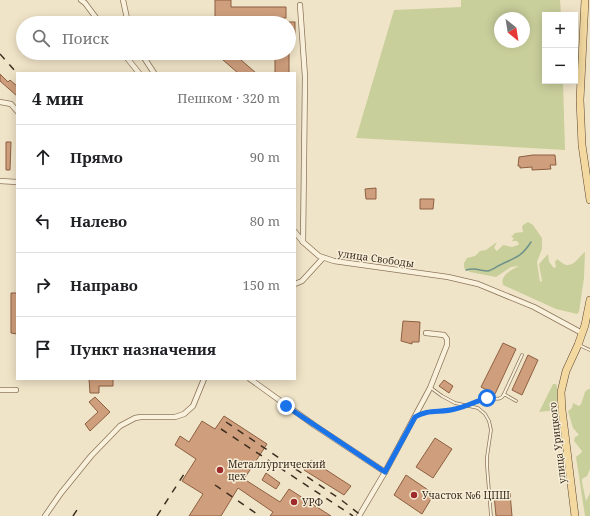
<!DOCTYPE html>
<html lang="ru">
<head>
<meta charset="utf-8">
<style>
	:root { --surface:#fff; --page:#f6f6f6; --text:#202124; --muted:#757577; --line:#e0e0e0 }
	body { margin:0; font-family:"Noto Serif",serif; background:var(--page); color:var(--text) }
	.controls { position:absolute; right:12px; top:12px; display:grid; overflow:hidden; border-radius:0px; box-shadow:0 2px 10px #0003 }
	.controls button { width:36px; height:36px; display:grid; place-items:center; padding:0; border:0; border-bottom:1px solid var(--line); background:var(--surface); color:var(--text); font:20px sans-serif }
	.compass { position:absolute; left:494px; top:12px; width:36px; height:36px; border-radius:50%; background:var(--surface); box-shadow:0 2px 10px #0003; rotate:150deg }
	.stop { position:absolute; width:12px; height:12px; margin:-9px; border:3px solid #1a73e8; border-radius:50%; background:#fff }
	.stop.end { background:#1a73e8; border-color:#fff; box-shadow:0 1px 4px #0008 }
	.list { margin:0; padding:0; list-style:none }
	h2 { display:flex; justify-content:space-between; align-items:center; height:52px; margin:0; padding:0 16px; font-size:17px }
	h2 small { font-size:13px; font-weight:400; color:var(--muted) }
	.list li { display:grid; grid-template-columns:26px 1fr auto; gap:12px; align-items:center; box-sizing:border-box; height:64px; padding:0 16px; border-top:1px solid var(--line) }
	.list b { display:block; font-size:15px; white-space:nowrap }
	.list em { font-size:13px; font-style:normal; color:var(--muted) }
	.icon { flex:none; width:22px; height:22px; fill:none; stroke:currentColor; stroke-width:2; stroke-linecap:round; stroke-linejoin:round }
	.map { position:relative; flex:none; width:590px; height:516px; overflow:hidden }
	.search { position:absolute; background:var(--surface); box-shadow:0 2px 10px #0003; left:16px; top:16px; width:280px; height:44px; display:flex; align-items:center; gap:10px; box-sizing:border-box; padding:0 14px; border-radius:22px; color:var(--muted); font-size:15px }
	.panel { position:absolute; background:var(--surface); box-shadow:0 2px 10px #0003; left:16px; top:72px; width:280px; height:308px; border-radius:0px }
	.map>svg:first-child { display:block }
	.green { fill:#c9cf9b; fill-rule:evenodd }
	.lines { fill:none; stroke-linecap:round; stroke-linejoin:round }
	.stream { stroke:#6f938a; stroke-width:1.5 }
	.building { fill:#cf9f7d; stroke:#8d5f41 }
	.service-casing { stroke:#8d765c; stroke-width:3.5 }
	.minor-casing { stroke:#8d765c; stroke-width:6 }
	.primary-casing { stroke:#5b4430; stroke-width:8 }
	.service { stroke:#faf1dc; stroke-width:2 }
	.minor { stroke:#faf1dc; stroke-width:4.5 }
	.primary { stroke:#f3d9a0; stroke-width:7 }
	.rail { stroke:#3d2e20; stroke-width:1.5; stroke-dasharray:7 7; stroke-linecap:butt }
	.route { stroke:#1a73e8; stroke-width:5 }
	.poi-dot { fill:#9e2a2b; stroke:#f7eed8; stroke-width:1.5 }
	.labels { text-anchor:middle; stroke-width:3; stroke-linejoin:round; paint-order:stroke }
	.street-label { font-size:10px; fill:#3d2e20; stroke:#f7eed8 }
	.poi-label { font-size:10px; fill:#3d2e20; stroke:#f7eed8; text-anchor:start }
</style>
</head>
<body>
<div class="map">
<svg width="590" height="516" viewBox="0 0 590 516">
	<rect width="100%" height="100%" fill="#f0e4c8"/>
	<!-- green -->
	<g class="green">
		<path d="M461,0H560L561,15H545V81H563L565,150L356,138L394,10L461,7ZM500,18H524V42H500Z"/>
		<path d="M528,222L533,225L542,238V249L537,262L540,282L542,281L539,264L548,254L549,262L554,268L556,267L555,262L557,259C560,261 563,264 566,265C575,266 579,256 585,252L584,278L579,312L577,314L556,309L503,285C500,275 511,270 519,266L511,267L496,277L470,272L464,268V263L467,258L475,256L480,251L486,250L497,242L494,248L497,251L503,245L512,247L518,245L519,244L517,241H512L514,238L511,237L515,233L523,232L522,227L523,225Z"/>
		<path d="M553,384H556L557,387V410L539,412Z"/>
		<path d="M588,389H590V469L587,476L582,479V482L586,501L590,493V516H585L576,457L581,453L582,451L574,441L575,437L579,435L573,428L568,411L572,408L573,403L579,406L581,404L585,392Z"/>
	</g>
	<g class="lines">
		<!-- stream -->
		<path class="stream" d="M466,270C476,267 480,271 488,271C493,270 497,266 502,264C517,257 522,256 531,242"/>
	</g>
	<!-- building -->
	<g class="building">
		<path d="M215,0H231V7H286V18H215Z"/>
		<rect x="289" y="22" width="6" height="14"/>
		<path d="M215,53H233L256,73H238Z"/>
		<rect x="275" y="53" width="14" height="20"/>
		<path d="M0,74L8,82L10,80L17,86V96L0,81Z"/>
		<path d="M6,142H11L10,170H6Z"/>
		<path d="M533,155H555L556,165H550L551,169L532,170V167L520,168V166H518L519,157Z"/>
		<path d="M376,188V199H366L365,189Z"/>
		<path d="M420,199H434L433,209H420Z"/>
		<path d="M11,293H17V334L11,333Z"/>
		<path d="M403,321L420,322L419,342H412V344L401,341Z"/>
		<path d="M503,343L516,349L495,394L481,387Z"/>
		<path d="M528,355L538,360L522,395L512,390Z"/>
		<path d="M89,379H113V386H99V393H90Z"/>
		<path d="M444,380L453,386L449,393L439,386Z"/>
		<path d="M95,397L110,412L90,431L85,424L98,412L89,402Z"/>
		<path d="M224,416L267,444L244,479L280,502L289,489L331,516H270L273,512L238,488L221,516H189L203,494L182,481L196,459L175,445L180,436L189,442L202,421L215,429Z"/>
		<path d="M435,438L452,449L433,478L416,467Z"/>
		<path d="M311,460L351,486L344,495L304,470Z"/>
		<path d="M266,473L280,483L276,489L262,480Z"/>
		<path d="M406,475L434,494L422,514L394,495Z"/>
		<path d="M510,493L512,516H496L494,495Z"/>
	</g>
	<g class="lines">
		<!-- service casing -->
		<g class="service-casing">
			<g id="service">
				<path d="M579,345L590,350"/>
				<path d="M431,388L442,396L455,403L478,408L485,414L489,421L491,430L487,457V466L491,516"/>
				<path d="M504,394L522,355"/>
				<path d="M417,416C426,410 439,412 450,410C463,409 473,402 485,398C492,396 500,403 504,394L516,401"/>
			</g>
		</g>
		<!-- minor casing -->
		<g class="minor-casing">
			<g id="minor">
				<path d="M81,0L85,3L100,23"/>
				<path d="M123,0L128,23"/>
				<path d="M300,5L305,77L303,242L319,256L334,261L448,277L478,284L534,307L582,333"/>
				<path d="M123,53L139,73"/>
				<path d="M141,53L154,73"/>
				<path d="M0,102L11,104L17,111"/>
				<path d="M0,181L17,182"/>
				<path d="M295,232L303,242"/>
				<path d="M295,284L302,281L323,258"/>
				<path d="M250,379L314,425L385,472"/>
				<path d="M0,390H16"/>
				<path d="M45,516L61,493L91,456L120,426L135,418L141,417H175L184,414L193,406L204,379"/>
				<path d="M359,516L385,472L430,388L447,345V339L444,335L426,333"/>
			</g>
		</g>
		<!-- primary casing -->
		<g class="primary-casing">
			<g id="primary">
				<path d="M585,0L580,100L582,145L590,200"/>
				<path d="M575,516L562,410L561,392L566,371L578,345L585,325L590,300"/>
			</g>
		</g>
		<!-- service -->
		<use href="#service" class="service"/>
		<!-- minor -->
		<use href="#minor" class="minor"/>
		<!-- primary -->
		<use href="#primary" class="primary"/>
		<!-- rail -->
		<g class="rail">
			<path d="M0,54L17,73"/>
			<path d="M226,422L340,499L362,516"/>
			<path d="M221,429L353,516"/>
			<path d="M215,485L260,516"/>
			<path d="M73,516L77,510"/>
			<path d="M157,516L186,471"/>
		</g>
	</g>
	<g class="lines">
		<!-- route -->
		<path class="route" d="M286,406L385,472L415,417C427,409 441,413 455,409C466,407 476,401 487,398"/>
	</g>
	<!-- markers -->
	<g class="poi-dot">
		<circle cx="220" cy="470" r="4"/>
		<circle cx="414" cy="495" r="4"/>
		<circle cx="294" cy="502" r="4"/>
	</g>
	<g class="labels">
		<!-- street labels -->
		<g class="street-label">
			<text transform="translate(376 258) rotate(8)" y="4">улица Свободы</text>
			<text transform="translate(557 443) rotate(-97)" y="4">улица Урицкого</text>
		</g>
		<!-- poi labels -->
		<g class="poi-label">
			<text x="228" y="468">Металлургический<tspan x="228" dy="12">цех</tspan></text>
			<text x="422" y="499">Участок №6 ЦПШ</text>
			<text x="302" y="506">УРФ</text>
		</g>
	</g>
</svg>
<div class="controls">
<button>+</button>
<button>−</button>
</div>
<svg class="compass" viewBox="-18 -18 36 36"><path d="M0-13l5 13h-10z" fill="#e53935"/><path d="M0 13l5-13h-10z" fill="#757577"/></svg>
<div class="stop" style="left:487px;top:398px"></div>
<div class="stop end" style="left:286px;top:406px"></div>
<div class="search"><svg class="icon" aria-label="search" viewBox="0 0 24 24"><circle cx="10" cy="10" r="6"/><path d="M15 15l6 6"/></svg>Поиск</div>
<section class="panel">
<h2>4 мин<small>Пешком · 320 m</small></h2>
<ul class="list">
<li><svg class="icon" aria-label="ahead" viewBox="0 0 24 24"><path d="M12 20V5M6 11l6-6 6 6"/></svg><div><b>Прямо</b></div><em>90 m</em></li>
<li><svg class="icon" aria-label="left" viewBox="0 0 24 24"><path d="M17 20v-9H6M10 6l-5 5 5 5"/></svg><div><b>Налево</b></div><em>80 m</em></li>
<li><svg class="icon" aria-label="right" viewBox="0 0 24 24"><path d="M7 20v-9h11M14 6l5 5-5 5"/></svg><div><b>Направо</b></div><em>150 m</em></li>
<li><svg class="icon" aria-label="arrive" viewBox="0 0 24 24"><path d="M6 21V4h12l-3 4 3 4H6"/></svg><div><b>Пункт назначения</b></div></li>
</ul>
</section>
</div>
</body>
</html>
